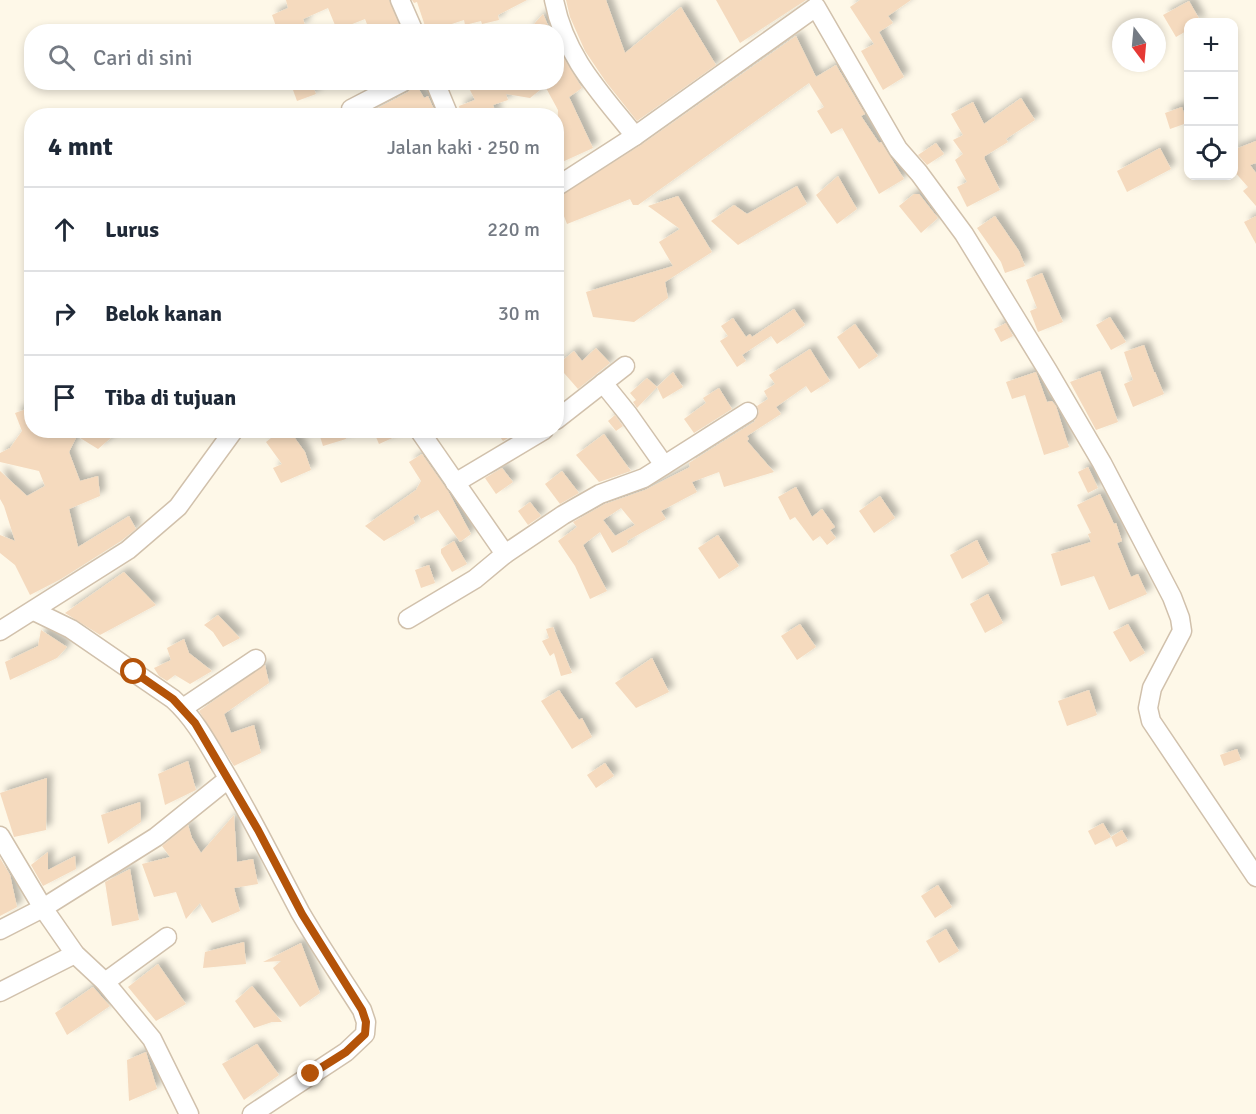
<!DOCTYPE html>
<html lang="id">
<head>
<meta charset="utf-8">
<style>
	:root { --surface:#fff; --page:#f6f6f7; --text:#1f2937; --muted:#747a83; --line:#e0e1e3 }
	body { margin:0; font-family:Signika,sans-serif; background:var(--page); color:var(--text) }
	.controls { position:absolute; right:18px; top:18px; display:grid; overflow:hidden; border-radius:12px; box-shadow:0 3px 9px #0003 }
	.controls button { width:54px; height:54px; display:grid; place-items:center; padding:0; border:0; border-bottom:2px solid var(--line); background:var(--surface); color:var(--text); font:30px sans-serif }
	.compass { position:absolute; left:1112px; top:18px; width:54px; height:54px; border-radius:50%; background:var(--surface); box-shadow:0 3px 9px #0003; rotate:164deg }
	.stop { position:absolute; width:18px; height:18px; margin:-14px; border:4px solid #b45309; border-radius:50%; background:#fff }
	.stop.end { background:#b45309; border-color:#fff; box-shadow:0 2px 6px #0008 }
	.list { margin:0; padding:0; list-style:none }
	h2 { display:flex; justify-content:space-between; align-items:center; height:78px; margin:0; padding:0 24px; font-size:26px }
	h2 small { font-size:20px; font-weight:400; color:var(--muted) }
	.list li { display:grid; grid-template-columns:39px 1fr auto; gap:18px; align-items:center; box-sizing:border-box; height:84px; padding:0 24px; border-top:2px solid var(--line) }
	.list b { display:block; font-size:22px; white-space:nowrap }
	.list em { font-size:20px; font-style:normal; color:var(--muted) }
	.icon { flex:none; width:33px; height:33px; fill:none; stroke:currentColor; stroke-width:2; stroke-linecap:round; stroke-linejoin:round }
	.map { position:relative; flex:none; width:1256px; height:1114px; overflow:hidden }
	.search { position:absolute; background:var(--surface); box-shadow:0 3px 9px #0003; left:24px; top:24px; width:540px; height:66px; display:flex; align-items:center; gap:15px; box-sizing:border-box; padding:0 21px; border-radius:24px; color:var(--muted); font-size:22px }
	.panel { position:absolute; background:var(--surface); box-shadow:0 3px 9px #0003; left:24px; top:108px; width:540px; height:330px; border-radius:24px }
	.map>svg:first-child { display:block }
	.building { fill:#f5dabe; fill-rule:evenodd; filter:url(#shadow) }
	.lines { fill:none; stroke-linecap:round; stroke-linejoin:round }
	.minor-casing { stroke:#d1c1ac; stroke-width:21 }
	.minor { stroke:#fff; stroke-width:18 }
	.route { stroke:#b45309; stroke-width:8 }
</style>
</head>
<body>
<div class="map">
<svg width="1256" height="1114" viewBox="0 0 1256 1114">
	<defs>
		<filter id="shadow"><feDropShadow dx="5.5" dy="-5.5" stdDeviation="3" flood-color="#0004"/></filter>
	</defs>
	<rect width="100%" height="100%" fill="#fef8e8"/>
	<!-- building -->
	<g class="building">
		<path d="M286,0H389L402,32H370L365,19L337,30L328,8L303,19L305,25L287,32H278L272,15L288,8Z"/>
		<path d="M412,0H527L498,15L499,20L482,24L481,21L465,25L464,20L427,32L417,2L414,3Z"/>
		<path d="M566,0H606L625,53L681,7L716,65L637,121L606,82L585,51L570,17Z"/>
		<path d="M716,0H806L740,43Z"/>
		<path d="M860,0H911L888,16L893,23L879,32L904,77L883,90L861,51L874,44L850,7Z"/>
		<path d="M1189,1L1201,22H1188V30L1176,37L1163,15Z"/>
		<path d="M543,14L551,32H527Z"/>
		<path d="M796,36L816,77L836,65L865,114L861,116L879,143L881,142L904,179L879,194L842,128L831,134L817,111L824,107L809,83L638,205H633L630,199L567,224L557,198L641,145Z"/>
		<path d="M556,45L582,88L569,97L593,148L560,163L556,156L558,110L545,86L530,98L506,94L508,100L493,105L497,116H461L459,106L475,100L469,88L478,82H556Z"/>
		<path d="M311,82L316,94L297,101L293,90Z"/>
		<path d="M416,84L424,98L428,96L437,116H363L408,92Z"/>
		<path d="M1021,98L1035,120L1006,139L1008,142L985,156L984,158L1000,190L967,207L957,187L967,182L955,160L963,154L953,140L963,135L951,114L973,102L984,124Z"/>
		<path d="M1182,107L1187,123L1170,129L1165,113Z"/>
		<path d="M1256,141V163L1250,165L1256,173V206L1243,191L1248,187L1233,170V150Z"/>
		<path d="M936,143L944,154L927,165L918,155Z"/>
		<path d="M1160,148L1171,169L1127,192L1117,171Z"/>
		<path d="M838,176L857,209L837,224L816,195Z"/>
		<path d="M797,186L807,204L738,245L711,221L734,205L747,214Z"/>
		<path d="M914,194H919L938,218L921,233L899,206Z"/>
		<path d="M678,196L712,252L665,282L668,298L634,322L593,317L586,292L673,266L659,242L680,229L648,206Z"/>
		<path d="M995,216L1019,251L1025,266L1005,273L1001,262L977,228Z"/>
		<path d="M1256,216V244L1244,222Z"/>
		<path d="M1042,273L1063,322L1038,332L1030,311L1037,308L1026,280Z"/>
		<path d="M794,309L805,325L777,344L771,336L742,355L746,361L737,367L720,341L728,336L721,326L733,318L746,337L750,334L752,337Z"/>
		<path d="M1110,317L1126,342L1111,350L1096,325Z"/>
		<path d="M1006,323L1013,336L1001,342L994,329Z"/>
		<path d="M855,324L878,356L859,369L837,337Z"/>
		<path d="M1144,345L1154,372H1155L1164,394L1133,407L1124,384L1133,380L1124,352Z"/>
		<path d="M596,348L610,363L578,389L557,365L574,351L582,361Z"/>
		<path d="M810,349L830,381L811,393L806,386L776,407L781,414L747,436L749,439L747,441L774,472L724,487L719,472L692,482L697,492L661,511L666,519L627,541L628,544L612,553L600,532L583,545L607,591L590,599L575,566L558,541L577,527L573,522L605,504L645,490L690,467L689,463L754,422L759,412L757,406L768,399L764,391L775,384L769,375ZM621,508L635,525L615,536L603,520Z"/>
		<path d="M1100,371L1118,422L1096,430L1070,382Z"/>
		<path d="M673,372L683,387L663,399L657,387Z"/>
		<path d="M1036,372L1047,402L1052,401L1056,406L1069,447L1044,455L1025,395L1012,399L1006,382Z"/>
		<path d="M647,378L657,387L637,408L633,402L636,400L630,393Z"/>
		<path d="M719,388L732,409L694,433L684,419L706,403L703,398Z"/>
		<path d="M32,407V430H120L98,449L77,436L69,452L80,481L98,476L100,496L69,509L78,547L129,516L136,529L121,541L61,579L30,595L15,565L0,553V535L15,541L4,506L0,499V471L27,496L45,486L39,471L0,462V453L10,448L22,431L15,413Z"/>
		<path d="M615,415L623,426L616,431L608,421Z"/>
		<path d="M281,430H289L305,452L311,470L281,483L273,468L282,464L266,442Z"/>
		<path d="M318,430H344L346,439L323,446Z"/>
		<path d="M373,430H408V431L379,444Z"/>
		<path d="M495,430H521L503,441Z"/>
		<path d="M604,434L631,471L599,482L576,455Z"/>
		<path d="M422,454L448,491L471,534L460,542L438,510L421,519L418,514L413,517L415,523L384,541L365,526L416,490L421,481L409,462Z"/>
		<path d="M1088,467L1098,488L1088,493L1078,472Z"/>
		<path d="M502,468L513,482L496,494L485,478Z"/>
		<path d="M562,471L579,493L560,504L545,484Z"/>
		<path d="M796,487L812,517L822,509L835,527L830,530L836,538L827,545L820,536L813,541L795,517L790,520L778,497Z"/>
		<path d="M1100,494L1114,524L1116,523L1122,541L1117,543L1131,577L1138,574L1147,594L1109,610L1094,576L1061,586L1051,554L1091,542L1088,534L1091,533L1077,505Z"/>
		<path d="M880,496L895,518L874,533L859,511Z"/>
		<path d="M530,502L541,516L528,525L518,511Z"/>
		<path d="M718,535L739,566L719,579L698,548Z"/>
		<path d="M977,540L989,564L962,579L950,555Z"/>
		<path d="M454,541L467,564L452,572L441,553V549Z"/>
		<path d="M429,565L435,583L421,588L415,570Z"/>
		<path d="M124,572L156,605L100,635L65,613Z"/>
		<path d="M988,594L1003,623L985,633L970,604Z"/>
		<path d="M218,615L240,638L223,647L213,632L204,625Z"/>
		<path d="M800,624L816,647L797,660L781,636Z"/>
		<path d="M1128,624L1145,653L1130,662L1113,632Z"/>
		<path d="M553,627L572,673L561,676L554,653L550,656L542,641L549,638L546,629Z"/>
		<path d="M41,630L67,647L57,658L10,680L5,662L38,646Z"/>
		<path d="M184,639L189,653L212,671L190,684L175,675L167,681L159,676L154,668L171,660L167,648Z"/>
		<path d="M652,658L669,692L636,708L615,683Z"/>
		<path d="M265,665L269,683L224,714L231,733L254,725L261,753L234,766L199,711Z"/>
		<path d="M559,690L579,720L582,718L592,737L572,749L541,701Z"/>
		<path d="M1089,690L1097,715L1067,726L1058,701Z"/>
		<path d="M1237,749L1241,760L1224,766L1220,755Z"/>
		<path d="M188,761L196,790L165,805L158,774Z"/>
		<path d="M605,763L614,776L596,788L587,775Z"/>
		<path d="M47,778L46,830L14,837L0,793Z"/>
		<path d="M140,802L141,822L108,844L101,815Z"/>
		<path d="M234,815L237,862L253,859L258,884L234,888L240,911L212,923L200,903L186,919L176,892L154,897L142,864L170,857L162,846L188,825L192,838L201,853Z"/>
		<path d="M1103,823L1111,837L1095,845L1088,831Z"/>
		<path d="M1122,830L1128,841L1116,847L1111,837Z"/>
		<path d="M48,852V870L75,856L76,869L43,886L31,865Z"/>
		<path d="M0,858L10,875L17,907L0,916Z"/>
		<path d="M130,869L139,920L112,926L105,882Z"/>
		<path d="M938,885L952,907L935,918L921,896Z"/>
		<path d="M946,929L959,951L939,963L926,941Z"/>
		<path d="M244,942L246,964L203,968L205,952Z"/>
		<path d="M301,943L320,993L300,1007L273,968L281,961L263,962Z"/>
		<path d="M158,964L186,1004L156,1021L128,987Z"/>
		<path d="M252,986L282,1022H272L254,1028L235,1001Z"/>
		<path d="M93,987L110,1006L67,1035L55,1013Z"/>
		<path d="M257,1044L279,1075L244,1100L222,1064Z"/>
		<path d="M146,1052L157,1089L129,1101L127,1060Z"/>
	</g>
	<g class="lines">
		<!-- minor casing -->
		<g class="minor-casing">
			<g id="minor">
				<path d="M400,0L414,32"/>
				<path d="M554,0C565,57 600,92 635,136"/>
				<path d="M435,82L449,116"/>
				<path d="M351,109L403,82"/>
				<path d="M556,187L635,136L816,7L898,149L919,173L964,234L1048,371L1102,463L1172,597L1180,618L1182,631L1152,688L1148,708L1151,721L1256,877"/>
				<path d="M603,383L628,414L664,465"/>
				<path d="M556,420L625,366"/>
				<path d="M419,430L505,554"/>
				<path d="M455,483L544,430"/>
				<path d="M34,611L71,629L173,699C194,718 207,742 221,766C250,814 274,863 300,912C319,945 341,977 362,1010L366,1022L365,1034L346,1052L252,1114"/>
				<path d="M408,619L475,579L505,554L563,515L600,494L644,478L748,412"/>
				<path d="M0,631L128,550L178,507L234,430"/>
				<path d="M183,708L256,659"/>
				<path d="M0,836L43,908L75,954L105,982L152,1039L189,1114"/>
				<path d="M0,930L43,908L156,837L228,779"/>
				<path d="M105,982L167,937"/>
				<path d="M0,992L75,954"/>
			</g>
		</g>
		<!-- minor -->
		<use href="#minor" class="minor"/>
	</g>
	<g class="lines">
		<!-- route -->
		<path class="route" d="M134,672L173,699L195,723L258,830L302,914L362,1010L366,1022L365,1034L346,1052L311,1074"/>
	</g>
</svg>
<div class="controls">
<button>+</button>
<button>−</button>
<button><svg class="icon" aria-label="locate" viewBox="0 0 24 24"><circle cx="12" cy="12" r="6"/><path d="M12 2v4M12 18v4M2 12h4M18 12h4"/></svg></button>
</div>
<svg class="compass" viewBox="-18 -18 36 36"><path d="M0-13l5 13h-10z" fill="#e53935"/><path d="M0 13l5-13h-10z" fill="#747a83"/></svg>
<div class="stop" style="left:134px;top:672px"></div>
<div class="stop end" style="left:311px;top:1074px"></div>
<div class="search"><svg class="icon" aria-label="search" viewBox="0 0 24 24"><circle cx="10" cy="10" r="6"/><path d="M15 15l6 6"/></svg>Cari di sini</div>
<section class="panel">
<h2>4 mnt<small>Jalan kaki · 250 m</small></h2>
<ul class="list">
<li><svg class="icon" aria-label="ahead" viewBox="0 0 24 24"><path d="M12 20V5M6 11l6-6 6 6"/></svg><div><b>Lurus</b></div><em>220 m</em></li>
<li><svg class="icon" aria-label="right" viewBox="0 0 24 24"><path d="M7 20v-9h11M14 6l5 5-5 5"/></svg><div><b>Belok kanan</b></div><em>30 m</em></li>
<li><svg class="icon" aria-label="arrive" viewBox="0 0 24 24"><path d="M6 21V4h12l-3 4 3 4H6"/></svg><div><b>Tiba di tujuan</b></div></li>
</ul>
</section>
</div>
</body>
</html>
